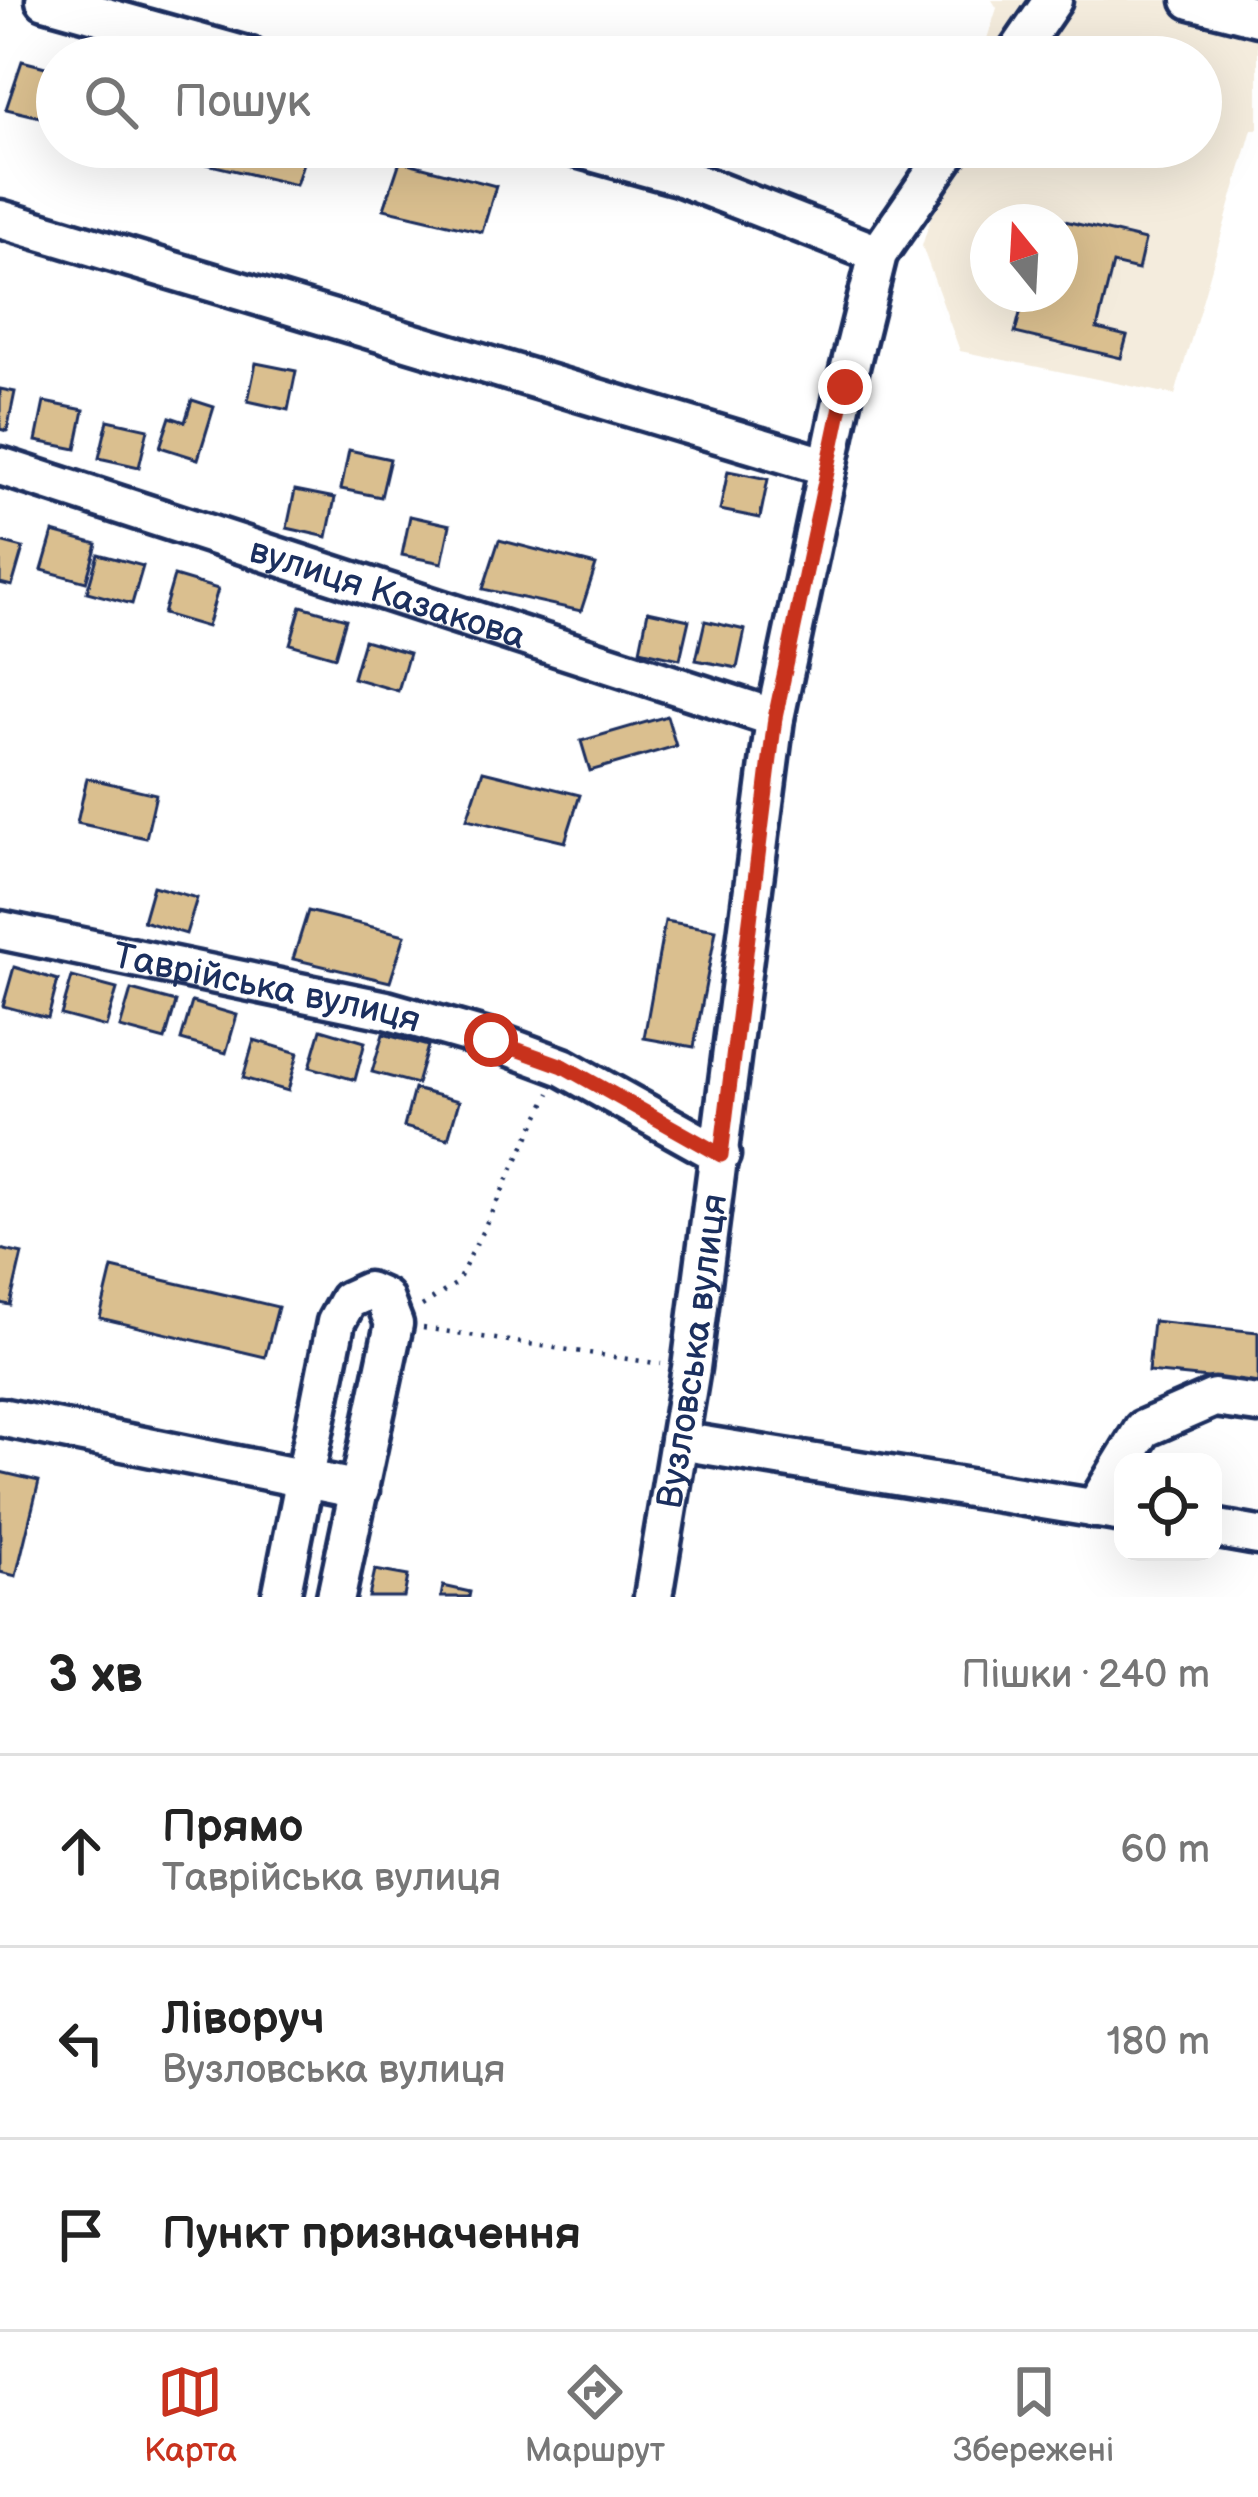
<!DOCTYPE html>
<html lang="uk">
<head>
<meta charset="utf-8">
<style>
	:root { --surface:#fff; --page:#f6f6f6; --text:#222; --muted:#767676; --line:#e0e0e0; --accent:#c8321e }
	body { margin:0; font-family:"Balsamiq Sans",sans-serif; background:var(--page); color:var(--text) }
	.controls { position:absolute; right:36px; bottom:36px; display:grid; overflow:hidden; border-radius:24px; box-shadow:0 12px 48px #0002 }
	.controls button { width:108px; height:108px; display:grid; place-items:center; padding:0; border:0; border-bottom:3px solid var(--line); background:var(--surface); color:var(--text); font:60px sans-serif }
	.compass { position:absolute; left:970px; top:204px; width:108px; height:108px; border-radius:50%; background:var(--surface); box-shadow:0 12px 48px #0002; rotate:342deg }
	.stop { position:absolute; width:36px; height:36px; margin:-27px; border:9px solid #c8321e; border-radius:50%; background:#fff }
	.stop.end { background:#c8321e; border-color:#fff; box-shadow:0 3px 12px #0008 }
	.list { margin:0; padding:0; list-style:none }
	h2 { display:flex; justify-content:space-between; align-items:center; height:156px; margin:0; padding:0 48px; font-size:51px }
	h2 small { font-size:39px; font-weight:400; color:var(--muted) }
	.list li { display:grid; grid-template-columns:78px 1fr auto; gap:36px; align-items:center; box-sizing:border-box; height:192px; padding:0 48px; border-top:3px solid var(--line) }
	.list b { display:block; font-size:45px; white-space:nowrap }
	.list p { margin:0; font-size:39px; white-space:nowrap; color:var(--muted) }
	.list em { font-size:39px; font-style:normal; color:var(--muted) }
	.icon { flex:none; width:66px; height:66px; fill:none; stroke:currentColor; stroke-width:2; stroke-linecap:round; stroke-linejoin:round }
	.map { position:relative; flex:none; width:1258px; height:1597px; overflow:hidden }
	.search { position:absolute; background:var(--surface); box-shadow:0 12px 48px #0002; left:36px; right:36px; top:36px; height:132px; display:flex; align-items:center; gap:30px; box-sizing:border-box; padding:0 42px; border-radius:66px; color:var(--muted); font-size:45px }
	.sheet { height:732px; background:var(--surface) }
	nav { display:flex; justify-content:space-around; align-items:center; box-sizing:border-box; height:168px; border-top:3px solid var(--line); background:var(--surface); font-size:33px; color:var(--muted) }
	nav a { display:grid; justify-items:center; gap:6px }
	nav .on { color:var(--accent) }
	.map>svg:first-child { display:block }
	.built { fill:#f4ecdd; fill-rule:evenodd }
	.building { fill:#dabf8f; stroke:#1b2f5e; stroke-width:3 }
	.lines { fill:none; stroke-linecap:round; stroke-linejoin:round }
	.minor-casing { stroke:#1b2f5e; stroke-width:45 }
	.path { stroke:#1b2f5e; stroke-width:4.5; stroke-dasharray:3 9; stroke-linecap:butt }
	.minor { stroke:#fff; stroke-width:36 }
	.route { stroke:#c8321e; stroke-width:15 }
	.labels { text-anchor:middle; stroke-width:9; stroke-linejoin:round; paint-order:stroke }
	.street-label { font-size:36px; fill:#1b2f5e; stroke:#fff }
</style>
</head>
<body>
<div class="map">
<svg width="1258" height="1597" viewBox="0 0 1258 1597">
	<rect width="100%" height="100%" fill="#fff"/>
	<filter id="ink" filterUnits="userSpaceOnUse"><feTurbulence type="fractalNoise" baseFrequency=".00833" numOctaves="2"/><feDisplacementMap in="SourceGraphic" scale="24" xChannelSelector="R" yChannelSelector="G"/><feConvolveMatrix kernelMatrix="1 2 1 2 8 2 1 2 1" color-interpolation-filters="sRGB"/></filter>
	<g filter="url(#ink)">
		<!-- built -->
		<path class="built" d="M992,0H1258V129H1252L1175,395L960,351L922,246L953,147H1201V57H981L997,8ZM988,222H1060V294H988Z"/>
		<!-- building -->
		<g class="building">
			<path d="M22,61L57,70V121L6,109Z"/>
			<path d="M203,147H308L296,185L198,162Z"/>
			<path d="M400,161L496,186L482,232L384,209Z"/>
			<path d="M1044,216L1145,240L1138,270L1113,264L1097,329L1127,336L1121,358L1015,333L1025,294H1060V222H1042Z"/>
			<path d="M256,363L296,371L288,410L248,401Z"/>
			<path d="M0,389L15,392L7,431L0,429Z"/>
			<path d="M192,400L214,407L198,459L160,447L170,417L185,422Z"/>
			<path d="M44,402L84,410L76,449L36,441Z"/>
			<path d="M108,420L148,429L139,467L99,458Z"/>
			<path d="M349,450L390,459L381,497L341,489Z"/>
			<path d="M728,471L768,479L760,518L720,510Z"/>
			<path d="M295,490L335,498L327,537L287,528Z"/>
			<path d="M410,516L450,525L442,563L402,555Z"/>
			<path d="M53,532L97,544L86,582L42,570Z"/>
			<path d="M499,540L596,565L581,611L483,589Z"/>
			<path d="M0,542L23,548L12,586L0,583Z"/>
			<path d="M98,554L143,566L132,604L87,592Z"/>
			<path d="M174,576L218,589L207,627L163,614Z"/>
			<path d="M301,606L346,619L335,657L290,644Z"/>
			<path d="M648,611L689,620L680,659L640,650Z"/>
			<path d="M705,621L745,630L737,668L696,660Z"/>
			<path d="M364,640L409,653L398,691L353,678Z"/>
			<path d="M667,716L676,746L590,771L581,741Z"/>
			<path d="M483,771L580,795L565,842L467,819Z"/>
			<path d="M87,778L156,794L146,838L77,823Z"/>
			<path d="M153,886L197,898L186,934L143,921Z"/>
			<path d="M308,911L405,935L390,982L293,959Z"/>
			<path d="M665,921L716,930L694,1047L644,1038Z"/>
			<path d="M14,967L58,980L48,1018L3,1006Z"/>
			<path d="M72,977L117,989L106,1027L61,1015Z"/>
			<path d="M131,990L176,1002L165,1040L120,1028Z"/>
			<path d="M192,1002L237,1015L226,1053L181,1040Z"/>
			<path d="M321,1029L365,1042L355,1080L310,1067Z"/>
			<path d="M383,1034L428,1046L417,1084L372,1072Z"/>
			<path d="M254,1040L298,1053L288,1091L243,1078Z"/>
			<path d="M414,1089L459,1101L448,1139L404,1127Z"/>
			<path d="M0,1249L22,1254L10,1305L0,1303Z"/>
			<path d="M112,1268L278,1307L265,1357L100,1318Z"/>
			<path d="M1153,1321L1258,1332V1383L1148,1372Z"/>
			<path d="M0,1472L39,1481L16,1576L0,1572Z"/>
			<path d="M375,1570L408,1576L404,1597H369Z"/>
			<path d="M443,1586L470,1592L469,1597H441Z"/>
		</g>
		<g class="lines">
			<!-- minor casing -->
			<g class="minor-casing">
				<g id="minor">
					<path d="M45,0L250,57"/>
					<path d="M1191,0L1258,17"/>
					<path d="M1014,57L1053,0"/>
					<path d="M573,147L678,176L878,254"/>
					<path d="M0,219L828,467"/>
					<path id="s1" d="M0,466L775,718"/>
					<path id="s2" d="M0,930L386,1010L491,1040L563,1067L721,1155"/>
					<path d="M0,1417L360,1490"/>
					<path d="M679,1441L1123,1513"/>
					<path d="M1094,1509L1143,1429L1214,1398L1258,1404"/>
					<path d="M1213,1528L1258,1536"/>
					<path d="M281,1597L336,1322L348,1300L368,1291L384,1298L394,1324L336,1597"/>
					<path id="s3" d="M653,1597L691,1368L775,718L845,387L878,254L952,147"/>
				</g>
			</g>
			<!-- path -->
			<g class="path">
				<path d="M422,1306L457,1283L550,1093"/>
				<path d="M423,1328L661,1364"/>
			</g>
			<!-- minor -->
			<use href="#minor" class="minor"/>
		</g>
	</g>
	<g class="lines" filter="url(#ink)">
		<!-- route -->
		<path class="route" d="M491,1040L563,1066L721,1155L775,718L845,387"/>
	</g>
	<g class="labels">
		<!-- street labels -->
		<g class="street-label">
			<text dy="13" stroke="none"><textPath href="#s1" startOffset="408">вулиця Казакова</textPath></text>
			<text dy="13" stroke="none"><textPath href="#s2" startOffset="273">Таврійська вулиця</textPath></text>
			<text dy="13" stroke="none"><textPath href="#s3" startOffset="249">Вузловська вулиця</textPath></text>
		</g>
	</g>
</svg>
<div class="controls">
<button><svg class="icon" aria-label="locate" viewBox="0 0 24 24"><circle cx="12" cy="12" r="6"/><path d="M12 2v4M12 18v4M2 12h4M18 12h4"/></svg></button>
</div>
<svg class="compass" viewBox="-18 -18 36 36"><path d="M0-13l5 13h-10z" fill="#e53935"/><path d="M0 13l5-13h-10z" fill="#767676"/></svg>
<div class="stop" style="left:491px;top:1040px"></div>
<div class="stop end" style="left:845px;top:387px"></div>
<div class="search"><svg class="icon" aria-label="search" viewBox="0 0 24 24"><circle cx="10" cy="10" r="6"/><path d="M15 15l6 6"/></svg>Пошук</div>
</div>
<section class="sheet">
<h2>3 хв<small>Пішки · 240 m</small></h2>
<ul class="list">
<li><svg class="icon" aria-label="ahead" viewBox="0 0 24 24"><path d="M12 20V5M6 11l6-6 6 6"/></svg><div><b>Прямо</b><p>Таврійська вулиця</p></div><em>60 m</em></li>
<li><svg class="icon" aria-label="left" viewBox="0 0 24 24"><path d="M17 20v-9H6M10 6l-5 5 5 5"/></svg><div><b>Ліворуч</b><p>Вузловська вулиця</p></div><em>180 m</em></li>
<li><svg class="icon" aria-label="arrive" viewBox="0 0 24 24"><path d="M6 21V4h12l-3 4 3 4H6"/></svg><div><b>Пункт призначення</b></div></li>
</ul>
</section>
<nav>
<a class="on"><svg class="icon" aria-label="map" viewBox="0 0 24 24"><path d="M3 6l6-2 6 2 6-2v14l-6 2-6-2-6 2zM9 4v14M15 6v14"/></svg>Карта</a>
<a><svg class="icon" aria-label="directions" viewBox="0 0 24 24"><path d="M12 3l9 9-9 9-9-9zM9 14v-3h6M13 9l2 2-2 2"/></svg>Маршрут</a>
<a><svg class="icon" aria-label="saved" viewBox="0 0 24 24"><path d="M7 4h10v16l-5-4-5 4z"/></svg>Збережені</a>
</nav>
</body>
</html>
